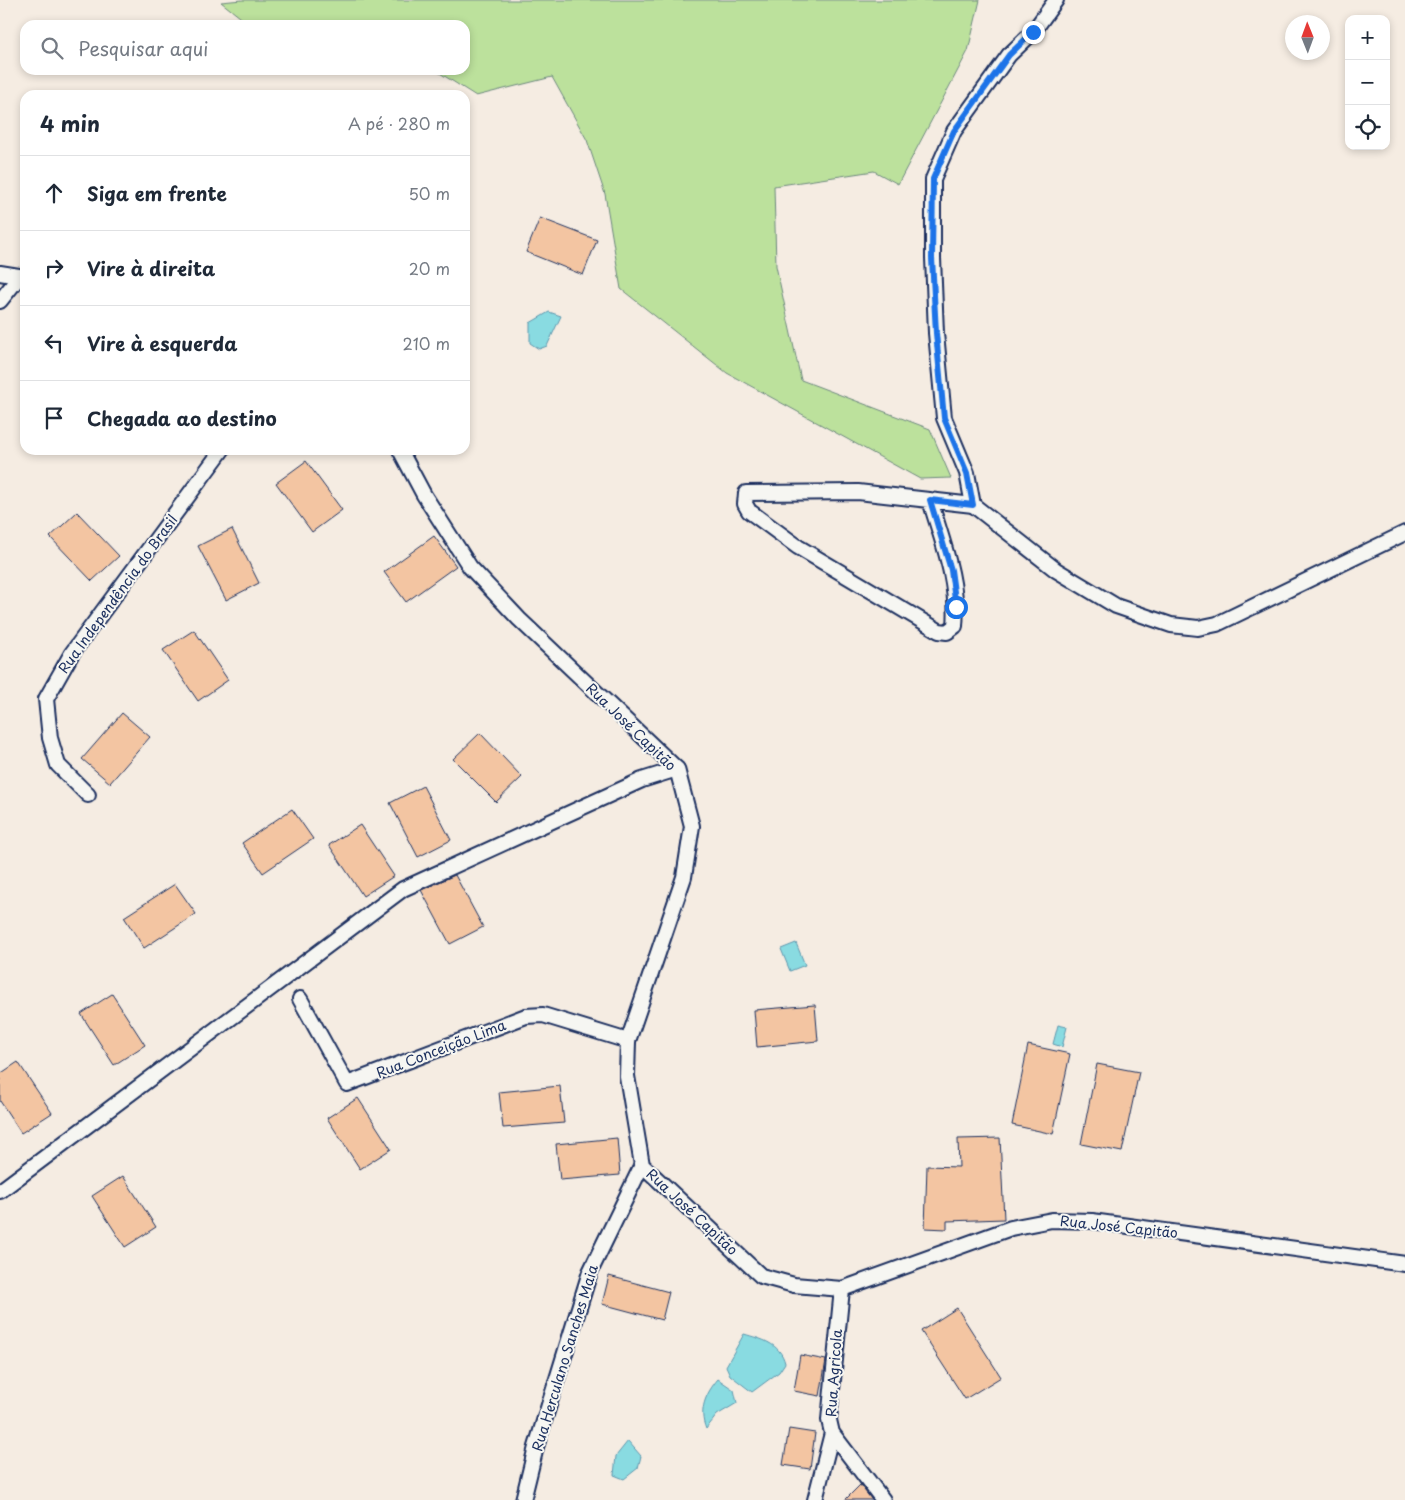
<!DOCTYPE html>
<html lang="pt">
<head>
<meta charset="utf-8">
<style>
	:root { --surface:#fff; --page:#f6f6f7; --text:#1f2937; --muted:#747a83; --line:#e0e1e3 }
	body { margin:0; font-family:"Playpen Sans",sans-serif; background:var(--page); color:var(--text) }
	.controls { position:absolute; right:15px; top:15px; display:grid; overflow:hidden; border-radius:10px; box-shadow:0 2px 8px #0003 }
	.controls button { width:45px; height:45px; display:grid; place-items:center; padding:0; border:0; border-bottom:1px solid var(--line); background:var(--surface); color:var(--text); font:25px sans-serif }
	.compass { position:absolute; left:1285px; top:15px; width:45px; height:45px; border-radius:50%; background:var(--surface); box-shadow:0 2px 8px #0003; rotate:359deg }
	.stop { position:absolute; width:15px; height:15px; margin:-11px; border:4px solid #1a73e8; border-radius:50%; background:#fff }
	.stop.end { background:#1a73e8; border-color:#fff; box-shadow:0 1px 5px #0008 }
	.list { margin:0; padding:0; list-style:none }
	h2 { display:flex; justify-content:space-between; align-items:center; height:65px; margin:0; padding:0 20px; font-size:21px }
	h2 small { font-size:16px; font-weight:400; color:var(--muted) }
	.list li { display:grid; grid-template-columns:32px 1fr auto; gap:15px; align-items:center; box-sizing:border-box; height:75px; padding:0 20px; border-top:1px solid var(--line) }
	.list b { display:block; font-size:19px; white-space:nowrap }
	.list em { font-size:16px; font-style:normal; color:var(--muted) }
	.icon { flex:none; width:28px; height:28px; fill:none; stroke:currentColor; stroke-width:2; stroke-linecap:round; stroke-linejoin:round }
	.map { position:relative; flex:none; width:1405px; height:1500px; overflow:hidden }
	.search { position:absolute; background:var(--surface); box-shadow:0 2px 8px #0003; left:20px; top:20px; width:450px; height:55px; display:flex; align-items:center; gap:12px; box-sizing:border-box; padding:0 18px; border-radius:15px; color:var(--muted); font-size:19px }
	.panel { position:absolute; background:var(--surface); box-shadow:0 2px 8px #0003; left:20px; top:90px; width:450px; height:365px; border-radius:15px }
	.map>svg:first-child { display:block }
	.green { fill:#bce19c; stroke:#6c887d }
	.water { fill:#89dbe1; stroke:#5d96ad }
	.building { fill:#f3c5a2; stroke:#1b2f5e }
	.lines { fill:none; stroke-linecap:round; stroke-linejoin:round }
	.minor-casing { stroke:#1b2f5e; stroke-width:18 }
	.minor { stroke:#f6f6f2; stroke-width:14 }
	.route { stroke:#1a73e8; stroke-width:6 }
	.labels { text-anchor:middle; stroke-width:4; stroke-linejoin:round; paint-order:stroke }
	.street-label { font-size:14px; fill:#1b2f5e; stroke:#f6f6f2 }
</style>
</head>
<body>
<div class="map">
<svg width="1405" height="1500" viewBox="0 0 1405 1500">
	<rect width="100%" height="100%" fill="#f5ece2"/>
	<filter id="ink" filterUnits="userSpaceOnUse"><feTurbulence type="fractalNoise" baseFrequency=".02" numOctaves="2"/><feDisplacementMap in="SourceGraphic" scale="10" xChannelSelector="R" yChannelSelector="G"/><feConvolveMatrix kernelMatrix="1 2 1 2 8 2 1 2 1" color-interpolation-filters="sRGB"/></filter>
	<g filter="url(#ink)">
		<!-- green -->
		<path class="green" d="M242,0H980L968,51L898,184L874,171L774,186L776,266L801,380L930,429L951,478L920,479L727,373L621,289L605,194L587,140L552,77L476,96L435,70H465V25H250L221,2Z"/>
		<!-- water -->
		<g class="water">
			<path d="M549,312L561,316L547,346L539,349L530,343V323Z"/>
			<path d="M796,943L805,965L790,971L781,949Z"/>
			<path d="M1058,1025L1067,1027L1062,1047L1053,1044Z"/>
			<path d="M744,1334C761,1339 780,1343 785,1363L779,1372L752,1392L730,1375L726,1366Z"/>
			<path d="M718,1379L734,1390L737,1403L717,1415L706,1429C698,1410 706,1393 718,1379Z"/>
			<path d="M628,1441L641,1456L638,1468L624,1479L614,1475L616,1456Z"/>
		</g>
		<!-- building -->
		<g class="building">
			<path d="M540,218L597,240L583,275L526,252Z"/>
			<path d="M306,461L342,510L312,532L276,483Z"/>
			<path d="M77,512L119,556L92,581L50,537Z"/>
			<path d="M232,529L259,583L226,600L198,546Z"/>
			<path d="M434,536L456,566L406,602L384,572Z"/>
			<path d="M194,630L228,680L198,701L163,650Z"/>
			<path d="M122,713L150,737L110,783L82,759Z"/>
			<path d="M480,733L522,777L496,802L453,759Z"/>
			<path d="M423,786L451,840L418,857L390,803Z"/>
			<path d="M292,809L313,839L263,873L242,843Z"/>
			<path d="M360,825L394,876L363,896L329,845Z"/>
			<path d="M455,875L483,927L450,944L421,890Z"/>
			<path d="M175,884L196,914L144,948L124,917Z"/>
			<path d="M112,994L145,1045L114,1065L81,1014Z"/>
			<path d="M815,1005L818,1041L757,1047L754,1010Z"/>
			<path d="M1028,1045L1070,1054L1053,1134L1012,1125Z"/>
			<path d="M18,1062L52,1113L21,1133L0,1101V1074Z"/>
			<path d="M1097,1064L1139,1072L1122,1152L1081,1144Z"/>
			<path d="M560,1086L564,1123L503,1128L499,1092Z"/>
			<path d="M358,1098L391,1149L360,1169L327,1118Z"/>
			<path d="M617,1138L620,1175L560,1180L556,1144Z"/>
			<path d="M1000,1138L1004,1219L947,1221V1229L925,1228L927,1166L959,1167L958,1139Z"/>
			<path d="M123,1176L156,1227L125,1247L92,1196Z"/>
			<path d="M609,1276L669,1292L662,1320L602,1304Z"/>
			<path d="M957,1308L1001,1377L965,1399L921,1331Z"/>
			<path d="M800,1355L826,1360L820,1396L794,1391Z"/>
			<path d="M789,1429L815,1433L810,1469L783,1465Z"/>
			<path d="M860,1485L872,1500H845Z"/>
		</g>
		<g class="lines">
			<!-- minor casing -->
			<g class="minor-casing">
				<g id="minor">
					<path d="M1056,0L1033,32L1009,55L954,131L933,179V258L936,333L944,418L967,473L973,505L1056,570L1116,606L1171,625L1198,628L1217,624L1405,533"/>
					<path d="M0,273L25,277"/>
					<path d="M0,301L20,276"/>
					<path d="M400,450L424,495L470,567L519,619L677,769L692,826L684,877L628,1041L627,1076L642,1165L761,1276L794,1285L842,1289L1011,1228L1052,1220L1092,1221L1405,1264"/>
					<path d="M930,500C942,541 959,582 955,626L947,632L939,631L798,547L749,511L745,504L746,493L858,492L973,505"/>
					<path d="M88,795L58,765L50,738L46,699L72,653L222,450"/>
					<path d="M300,999L347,1084L526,1016L543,1015L628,1041"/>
					<path d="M0,1191L403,889L642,780L677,769"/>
					<path d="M842,1289L829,1420L832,1433L883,1500"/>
					<path d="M523,1500L536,1447L590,1272L642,1165"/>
					<path d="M815,1500L832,1433"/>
				</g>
			</g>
			<!-- minor -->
			<use href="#minor" class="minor"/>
		</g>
	</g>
	<g class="lines" filter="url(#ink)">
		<!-- route -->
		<path class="route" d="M956,607L951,570L930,500L973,505L967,473L944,418L936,333L932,258L933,179L954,131L1009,55L1033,32"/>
	</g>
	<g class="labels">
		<!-- street labels -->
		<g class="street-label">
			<text transform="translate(118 594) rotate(-54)" y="5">Rua Independência do Brasil</text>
			<text transform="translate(631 727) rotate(44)" y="5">Rua José Capitão</text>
			<text transform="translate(441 1049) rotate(-21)" y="5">Rua Conceição Lima</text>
			<text transform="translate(692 1212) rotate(43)" y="5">Rua José Capitão</text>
			<text transform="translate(1119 1227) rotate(6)" y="5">Rua José Capitão</text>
			<text transform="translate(565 1358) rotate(-73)" y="5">Rua Herculano Sanches Maia</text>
			<text transform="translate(834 1373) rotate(-86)" y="5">Rua Agricola</text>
		</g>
	</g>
</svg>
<div class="controls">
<button>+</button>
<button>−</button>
<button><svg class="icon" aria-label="locate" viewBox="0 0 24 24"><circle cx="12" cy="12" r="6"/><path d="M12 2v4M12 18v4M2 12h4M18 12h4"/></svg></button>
</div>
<svg class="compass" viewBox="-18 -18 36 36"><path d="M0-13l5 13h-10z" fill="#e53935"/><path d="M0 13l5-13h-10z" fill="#747a83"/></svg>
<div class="stop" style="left:956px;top:607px"></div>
<div class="stop end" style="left:1033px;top:32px"></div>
<div class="search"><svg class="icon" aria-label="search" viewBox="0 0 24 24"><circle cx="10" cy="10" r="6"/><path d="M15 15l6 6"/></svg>Pesquisar aqui</div>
<section class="panel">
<h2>4 min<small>A pé · 280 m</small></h2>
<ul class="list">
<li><svg class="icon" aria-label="ahead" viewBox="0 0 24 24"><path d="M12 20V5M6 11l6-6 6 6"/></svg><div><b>Siga em frente</b></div><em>50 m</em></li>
<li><svg class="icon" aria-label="right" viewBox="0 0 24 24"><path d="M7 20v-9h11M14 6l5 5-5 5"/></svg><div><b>Vire à direita</b></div><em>20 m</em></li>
<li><svg class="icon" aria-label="left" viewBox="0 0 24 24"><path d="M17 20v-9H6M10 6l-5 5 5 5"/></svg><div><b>Vire à esquerda</b></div><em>210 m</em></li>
<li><svg class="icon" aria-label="arrive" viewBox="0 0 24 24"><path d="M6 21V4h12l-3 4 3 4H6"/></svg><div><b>Chegada ao destino</b></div></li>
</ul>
</section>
</div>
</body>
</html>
